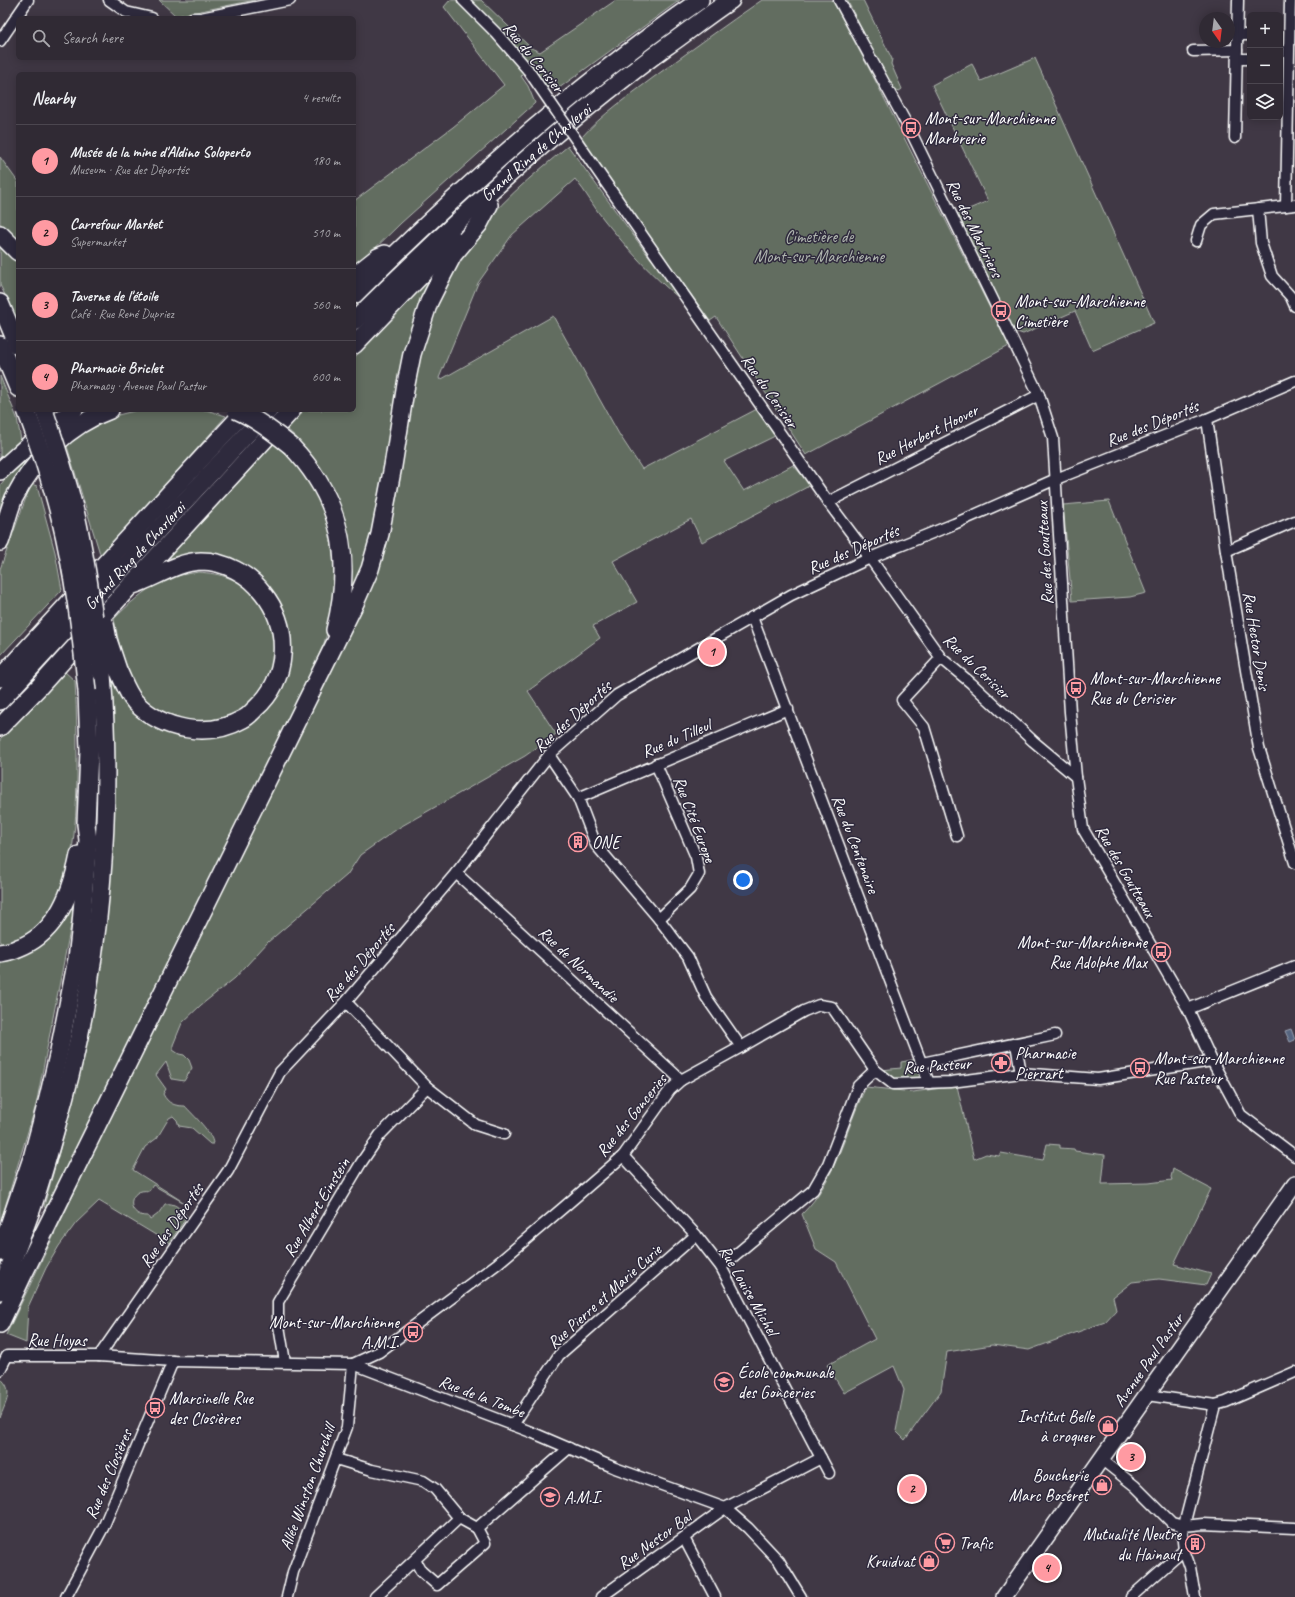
<!DOCTYPE html>
<html lang="en">
<head>
<meta charset="utf-8">
<style>
	:root { --surface:#302a34; --page:#38323c; --text:#f1f3f6; --muted:#a8a7ac; --line:#4b464f; --accent:#ff9aa2 }
	body { margin:0; font-family:Caveat,sans-serif; background:var(--page); color:var(--text) }
	.controls { position:absolute; right:12px; top:12px; display:grid; overflow:hidden; border-radius:6px; box-shadow:0 2px 10px #0003 }
	.controls button { width:36px; height:36px; display:grid; place-items:center; padding:0; border:0; border-bottom:1px solid var(--line); background:var(--surface); color:var(--text); font:20px sans-serif }
	.compass { position:absolute; left:1199px; top:12px; width:36px; height:36px; border-radius:50%; background:var(--surface); box-shadow:0 2px 10px #0003; rotate:166deg }
	.you { position:absolute; left:743px; top:880px; width:14px; height:14px; margin:-10px; border:3px solid #fff; border-radius:50%; background:#1a73e8; box-shadow:0 0 0 6px #1a73e833 }
	.badge { display:grid; place-items:center; width:26px; height:26px; border-radius:50%; background:var(--accent); color:#111; font-size:13px; font-weight:700 }
	.pin { position:absolute; translate:-50% -50%; border:2px solid #fff; box-shadow:0 1px 4px #0006 }
	.list { margin:0; padding:0; list-style:none }
	h2 { display:flex; justify-content:space-between; align-items:center; height:52px; margin:0; padding:0 16px; font-size:17px }
	h2 small { font-size:13px; font-weight:400; color:var(--muted) }
	.list li { display:grid; grid-template-columns:26px 1fr auto; gap:12px; align-items:center; box-sizing:border-box; height:72px; padding:0 16px; border-top:1px solid var(--line) }
	.list b { display:block; font-size:15px; white-space:nowrap }
	.list p { margin:0; font-size:13px; white-space:nowrap; color:var(--muted) }
	.list em { font-size:13px; font-style:normal; color:var(--muted) }
	.icon { flex:none; width:22px; height:22px; fill:none; stroke:currentColor; stroke-width:2; stroke-linecap:round; stroke-linejoin:round }
	.map { position:relative; flex:none; width:1295px; height:1597px; overflow:hidden }
	.search { position:absolute; background:var(--surface); box-shadow:0 2px 10px #0003; left:16px; top:16px; width:340px; height:44px; display:flex; align-items:center; gap:10px; box-sizing:border-box; padding:0 14px; border-radius:6px; color:var(--muted); font-size:15px }
	.panel { position:absolute; background:var(--surface); box-shadow:0 2px 10px #0003; left:16px; top:72px; width:340px; height:340px; border-radius:6px }
	.map>svg:first-child { display:block }
	.green { fill:#626d61; stroke:#b0b6b0 }
	.water { fill:#566580; stroke:#9aa3b3 }
	.lines { fill:none; stroke-linecap:round; stroke-linejoin:round }
	.minor-casing { stroke:#fff; stroke-width:13 }
	.primary-casing { stroke:#fff; stroke-width:18 }
	.motorway-casing { stroke:#fff; stroke-width:20 }
	.minor { stroke:#2f2a3d; stroke-width:10 }
	.primary { stroke:#2f2a3d; stroke-width:15 }
	.motorway { stroke:#2f2a3d; stroke-width:17 }
	.minor-bridge-casing { stroke:#fff; stroke-width:13; stroke-linecap:butt }
	.motorway-bridge-casing { stroke:#fff; stroke-width:20; stroke-linecap:butt }
	.minor-bridge { stroke:#2f2a3d; stroke-width:10 }
	.motorway-bridge { stroke:#2f2a3d; stroke-width:17 }
	.labels { text-anchor:middle; stroke-width:3; stroke-linejoin:round; paint-order:stroke }
	.street-label { font-size:17px; fill:#fff; stroke:#2f2a3d }
	.poi-label { font-size:17px; fill:#fff; stroke:#2f2a3d; text-anchor:start }
	.park-label { font-size:17px; fill:#b0b6b0; stroke:#2f2a3d }
</style>
</head>
<body>
<div class="map">
<svg width="1295" height="1597" viewBox="0 0 1295 1597">
	<rect width="100%" height="100%" fill="#403845"/>
	<filter id="ink" filterUnits="userSpaceOnUse"><feTurbulence type="fractalNoise" baseFrequency=".025" numOctaves="2"/><feDisplacementMap in="SourceGraphic" scale="8" xChannelSelector="R" yChannelSelector="G"/><feConvolveMatrix kernelMatrix="1 2 1 2 8 2 1 2 1" color-interpolation-filters="sRGB"/></filter>
	<g filter="url(#ink)">
		<!-- green -->
		<g class="green">
			<path d="M159,0H255L176,16Z"/>
			<path d="M450,0H481L531,48L540,52L616,0H680L555,91L544,84L533,67L521,76L528,86L535,103L401,223L360,263L354,267V201L453,127L504,85L444,7Z"/>
			<path d="M762,0H832L873,76L1009,346L806,455L716,317L710,321L607,177L581,138C602,114 629,96 654,77C690,51 725,25 762,0Z"/>
			<path d="M847,0H863L892,59L891,64L902,89L895,94Z"/>
			<path d="M1035,58L1154,323L1092,350L1075,311L1023,334L1014,331L957,214L988,201L932,85L972,64L981,81Z"/>
			<path d="M568,146L647,254L672,283L679,298C651,275 628,249 605,221C594,208 586,192 575,179L512,235L478,283L439,378L440,380L553,316L619,434L642,469L757,409L775,436L724,461L744,491L793,465L811,485L702,542L691,519L613,561L637,602L593,626L600,638L528,691L556,734L525,756L400,827L360,855L347,875L268,942L235,978L201,1005L182,1023L173,1045V1050L179,1054L184,1055L189,1060L192,1068L184,1081L172,1079L166,1062L156,1075L166,1089L163,1094C168,1104 175,1106 185,1106C193,1115 213,1133 213,1144H210L192,1128L179,1126L177,1120L173,1116L169,1118L157,1138L145,1147L133,1170L188,1205L153,1185L149,1191C127,1187 125,1217 148,1216L150,1220L158,1214L165,1204C174,1202 182,1209 187,1217L169,1243L99,1201L76,1223L59,1246L46,1268L28,1307L26,1343L6,1335L91,1158L360,611C371,583 384,555 390,526C396,501 401,476 404,451C408,424 411,395 417,368C427,325 444,283 468,246C494,206 532,176 568,146Z"/>
			<path d="M0,157L18,182V241L0,223Z"/>
			<path d="M0,243L18,263V321L0,285Z"/>
			<path d="M439,269L374,534L350,604C350,582 352,558 349,536C344,502 312,450 286,428L304,410H354V358Z"/>
			<path d="M0,376L17,418L21,440L0,460Z"/>
			<path d="M138,410H206L226,416L101,557L66,443L92,426L114,416Z"/>
			<path d="M275,442L294,459L308,475L335,533L337,573L330,624L324,643L309,679L49,1213L44,1206C61,1146 78,1085 91,1024C94,1005 96,986 99,967C114,870 118,772 110,674L114,673L122,689L193,736L271,700L279,603L273,592L265,583L177,561L169,557Z"/>
			<path d="M25,462L0,518V485L17,466Z"/>
			<path d="M31,484L37,486L55,552L62,590L0,656V569Z"/>
			<path d="M1109,501L1146,593L1130,597L1072,601L1063,505Z"/>
			<path d="M199,572C209,573 219,574 229,578C260,590 279,626 275,659C274,664 271,669 270,673C259,700 235,720 206,722C199,723 191,721 185,720C134,712 122,662 114,619C128,605 143,591 160,582C172,576 186,574 199,572Z"/>
			<path d="M64,671L75,681C77,714 77,746 77,778C76,824 74,888 42,923C31,935 15,940 0,946V739Z"/>
			<path d="M77,894L36,1105L1,1220L0,1219V959Z"/>
			<path d="M918,1059L924,1079H890L881,1070L901,1068V1062Z"/>
			<path d="M957,1086L974,1159L986,1154L999,1156L1001,1153L1043,1160L1047,1144L1060,1145V1148L1074,1149L1075,1151L1105,1155L1102,1184L1149,1183L1172,1180L1171,1177L1173,1169L1211,1189L1174,1264L1211,1274L1206,1285L1159,1279L1132,1282L1113,1297L1116,1310L1105,1322L1029,1350L992,1345L947,1352L941,1391L905,1440L896,1431L904,1390L894,1366L844,1393L827,1365L875,1339L836,1262L816,1249L802,1214C836,1181 846,1128 866,1087L913,1092Z"/>
			<path d="M0,1378C15,1390 5,1403 0,1418Z"/>
		</g>
		<!-- water -->
		<path class="water" d="M1291,1029L1295,1040L1290,1042L1285,1031Z"/>
		<g class="lines">
			<!-- minor casing -->
			<g class="minor-casing">
				<g id="minor">
					<path d="M109,0L126,12L152,18"/>
					<path d="M463,0L497,34L528,70"/>
					<path d="M839,0L911,132L999,312L1039,395L1053,438L1070,712L1076,777L1083,829L1188,1009L1212,1061L1241,1115L1295,1156"/>
					<path d="M192,18H201L290,0"/>
					<path d="M1237,35H1250"/>
					<path d="M0,41L28,0"/>
					<path d="M1193,51L1237,50"/>
					<path d="M1237,59H1250"/>
					<path d="M1235,138L1238,0"/>
					<path d="M592,163L828,502L870,558L941,658L971,683L1033,741L1076,777"/>
					<path d="M1286,206L1290,0"/>
					<path d="M1258,209L1261,243L1272,276L1291,297L1295,306"/>
					<path d="M1196,241L1201,225L1214,214L1295,205"/>
					<path d="M1207,419L1226,551L1259,748L1295,863"/>
					<path d="M828,502L1039,395"/>
					<path d="M1226,551L1295,521"/>
					<path d="M752,617L929,1083"/>
					<path d="M941,658L902,700L924,727L957,836"/>
					<path d="M549,755L578,798L596,845L659,919L688,957L706,997L741,1047"/>
					<path d="M656,764L696,857L699,874L690,889L659,919"/>
					<path d="M578,798L788,709"/>
					<path d="M456,873L681,1080"/>
					<path d="M346,1002L427,1087L476,1125L504,1134"/>
					<path d="M1188,1009L1295,966"/>
					<path d="M1016,1044L1021,1073"/>
					<path d="M922,1063L1055,1035"/>
					<path d="M721,1267L813,1190L828,1164L858,1086L875,1070"/>
					<path d="M99,1356L228,1171L280,1072L346,1002L456,873L549,755L617,695L791,595L870,558L954,524L1056,479L1207,419L1295,381"/>
					<path d="M285,1362L278,1320V1302L361,1163L380,1135L427,1087"/>
					<path d="M353,1364L379,1352L497,1264L564,1207L623,1156L670,1090L681,1080L741,1047L804,1011L819,1005L832,1007L875,1070L893,1084L951,1082L1021,1073L1098,1079L1212,1061"/>
					<path d="M0,1370L7,1356H99L173,1361L353,1364L531,1432L615,1468L725,1508L748,1528L779,1561L801,1597"/>
					<path d="M1147,1395L1215,1405L1226,1402L1295,1372"/>
					<path d="M513,1425L559,1355L696,1235"/>
					<path d="M821,1458L829,1473"/>
					<path d="M336,1459L372,1470L423,1481L435,1489L459,1518L477,1528"/>
					<path d="M1101,1459L1135,1486L1172,1523L1184,1526L1203,1524L1295,1528"/>
					<path d="M477,1528L569,1448"/>
					<path d="M684,1538L715,1597"/>
					<path d="M415,1560L421,1571L437,1585L485,1543L477,1528"/>
					<path d="M66,1597L103,1528L173,1361"/>
					<path d="M287,1597L293,1572L347,1427L353,1364"/>
					<path d="M375,1597L459,1518"/>
					<path d="M601,1597L725,1508L821,1458L721,1267L696,1235L623,1156"/>
					<path d="M1131,1597L1184,1550"/>
					<path d="M1195,1597L1190,1567L1184,1550L1182,1533L1215,1405"/>
				</g>
			</g>
			<!-- primary casing -->
			<g class="primary-casing">
				<path id="primary" d="M1004,1597L1295,1184"/>
			</g>
			<!-- motorway casing -->
			<g class="motorway-casing">
				<g id="motorway">
					<path d="M0,234L18,252"/>
					<path d="M354,276L378,257L385,254"/>
					<path d="M354,295C462,187 575,87 700,0"/>
					<path d="M0,303L18,346"/>
					<path id="s1" d="M354,321C453,223 555,128 667,46C689,31 709,14 731,0"/>
					<path d="M0,345L18,388"/>
					<path d="M354,345L455,240"/>
					<path d="M291,446C342,499 353,560 335,630"/>
					<path d="M0,471L42,433L74,410"/>
					<path d="M0,542C5,528 8,512 14,498C33,460 70,424 110,410"/>
					<path d="M118,670C123,680 127,693 135,702C162,730 208,739 243,719C248,717 251,713 255,709C289,679 291,628 263,593C249,574 224,561 201,561C175,562 154,579 130,586"/>
					<path d="M0,678L246,410"/>
					<path id="s2" d="M0,701L269,410"/>
					<path d="M0,727L40,686L130,586L292,410"/>
					<path d="M0,953C6,952 12,951 18,948C57,934 72,892 79,855"/>
					<path d="M0,1252L32,1158L48,1098L59,1051L77,959L81,924L88,840L86,824L89,751L87,691"/>
					<path d="M0,1291C11,1264 22,1236 32,1208C44,1172 54,1135 64,1099C101,963 113,813 102,674"/>
					<path d="M0,1324L22,1277L355,603L370,569L380,534L393,466L406,384L412,354L429,302L441,278L453,255L479,224L489,205"/>
				</g>
			</g>
			<!-- minor -->
			<use href="#minor" class="minor"/>
			<!-- primary -->
			<use href="#primary" class="primary"/>
			<!-- motorway -->
			<use href="#motorway" class="motorway"/>
			<!-- minor-bridge casing -->
			<g class="minor-bridge-casing">
				<path id="minor-bridge" d="M528,70L592,163"/>
			</g>
			<!-- motorway-bridge casing -->
			<g class="motorway-bridge-casing">
				<g id="motorway-bridge">
					<path d="M26,410C39,445 51,481 60,517C74,574 81,633 87,691"/>
					<path d="M44,410C56,444 67,479 76,515C88,567 94,621 102,674"/>
					<path d="M236,410C257,419 274,432 291,446"/>
					<path d="M105,624L108,640L118,670"/>
				</g>
			</g>
			<!-- minor-bridge -->
			<use href="#minor-bridge" class="minor-bridge"/>
			<!-- motorway-bridge -->
			<use href="#motorway-bridge" class="motorway-bridge"/>
		</g>
	</g>
	<!-- icons -->
	<defs>
		<g id="bus-ring" transform="scale(1)"><circle r="9.5" fill="#2f2a3d" stroke="#ff9aa2" stroke-width="1.5"/><path d="M-5-6H5V4H4V6H2V4H-2V6H-4V4H-5ZM-3.5-4V0h7V-4ZM-3.5 1.2v1.5H-2V1.2ZM2 1.2v1.5H3.5V1.2Z" fill="#ff9aa2"/></g>
		<g id="building-ring" transform="scale(1)"><circle r="9.5" fill="#2f2a3d" stroke="#ff9aa2" stroke-width="1.5"/><path d="M-4-6H4V6H1V3H-1V6H-4ZM-2.5-4.3h1.7v1.8h-1.7ZM.8-4.3h1.7v1.8H.8ZM-2.5-1h1.7V.8h-1.7ZM.8-1h1.7V.8H.8Z" fill="#ff9aa2"/></g>
		<g id="pharmacy-ring" transform="scale(1)"><circle r="9.5" fill="#2f2a3d" stroke="#ff9aa2" stroke-width="1.5"/><path d="M-2-6h4v4h4v4h-4v4h-4v-4h-4v-4h4Z" fill="#ff9aa2"/></g>
		<g id="school-ring" transform="scale(1)"><circle r="9.5" fill="#2f2a3d" stroke="#ff9aa2" stroke-width="1.5"/><path d="M0-5L7-2L0 1L-7-2ZM-4 1L0 2.5L4 1V4Q0 6-4 4Z" fill="#ff9aa2"/></g>
		<g id="shop-ring" transform="scale(1)"><circle r="9.5" fill="#2f2a3d" stroke="#ff9aa2" stroke-width="1.5"/><path d="M-5-2.5h2.3a2.7 3.5 0 0 1 5.4 0H5L5.5 6h-11ZM-1.5-2.5h3a1.5 2.3 0 0 0-3 0Z" fill="#ff9aa2"/></g>
		<g id="supermarket-ring" transform="scale(1)"><circle r="9.5" fill="#2f2a3d" stroke="#ff9aa2" stroke-width="1.5"/><path d="M-6-5.5h2.5l.6 2H6L4.5 2H-2.5L-4.4-4H-6ZM-1.5 3.2a1.3 1.3 0 1 0 .1 0ZM3 3.2a1.3 1.3 0 1 0 .1 0Z" fill="#ff9aa2"/></g>
	</defs>
	<g fill-rule="evenodd">
		<use href="#bus-ring" x="911" y="128"/>
		<use href="#bus-ring" x="1001" y="311"/>
		<use href="#bus-ring" x="1076" y="688"/>
		<use href="#building-ring" x="578" y="842"/>
		<use href="#bus-ring" x="1161" y="952"/>
		<use href="#pharmacy-ring" x="1001" y="1063"/>
		<use href="#bus-ring" x="1140" y="1068"/>
		<use href="#bus-ring" x="413" y="1332"/>
		<use href="#school-ring" x="724" y="1382"/>
		<use href="#bus-ring" x="155" y="1408"/>
		<use href="#shop-ring" x="1108" y="1426"/>
		<use href="#shop-ring" x="1102" y="1485"/>
		<use href="#school-ring" x="550" y="1497"/>
		<use href="#supermarket-ring" x="945" y="1543"/>
		<use href="#building-ring" x="1195" y="1544"/>
		<use href="#shop-ring" x="929" y="1561"/>
	</g>
	<g class="labels">
		<!-- street labels -->
		<g class="street-label">
			<text transform="translate(534 57) rotate(51)" y="6">Rue du Cerisier</text>
			<text dy="6" stroke="none"><textPath href="#s1" startOffset="248">Grand Ring de Charleroi</textPath></text>
			<text transform="translate(975 228) rotate(64)" y="6">Rue des Marbriers</text>
			<text transform="translate(770 391) rotate(55)" y="6">Rue du Cerisier</text>
			<text transform="translate(1152 423) rotate(-22)" y="6">Rue des Déportés</text>
			<text transform="translate(926 434) rotate(-27)" y="6">Rue Herbert Hoover</text>
			<text transform="translate(853 549) rotate(-24)" y="6">Rue des Déportés</text>
			<text transform="translate(1044 553) rotate(-93)" y="6">Rue des Goutteaux</text>
			<text dy="6" stroke="none"><textPath href="#s2" startOffset="198">Grand Ring de Charleroi</textPath></text>
			<text transform="translate(1257 641) rotate(81)" y="6">Rue Hector Denis</text>
			<text transform="translate(977 666) rotate(44)" y="6">Rue du Cerisier</text>
			<text transform="translate(572 716) rotate(-42)" y="6">Rue des Déportés</text>
			<text transform="translate(676 738) rotate(-23)" y="6">Rue du Tilleul</text>
			<text transform="translate(695 819) rotate(69)" y="6">Rue Cité Europe</text>
			<text transform="translate(856 844) rotate(69)" y="6">Rue du Centenaire</text>
			<text transform="translate(1126 871) rotate(60)" y="6">Rue des Goutteaux</text>
			<text transform="translate(359 962) rotate(-49)" y="6">Rue des Déportés</text>
			<text transform="translate(579 964) rotate(43)" y="6">Rue de Normandie</text>
			<text transform="translate(937 1065) rotate(-4)" y="6">Rue Pasteur</text>
			<text transform="translate(631 1115) rotate(-51)" y="6">Rue des Gonceries</text>
			<text transform="translate(316 1207) rotate(-59)" y="6">Rue Albert Einstein</text>
			<text transform="translate(171 1225) rotate(-55)" y="6">Rue des Déportés</text>
			<text transform="translate(749 1290) rotate(60)" y="6">Rue Louise Michel</text>
			<text transform="translate(604 1296) rotate(-42)" y="6">Rue Pierre et Marie Curie</text>
			<text x="57" y="1346">Rue Hoyas</text>
			<text transform="translate(1148 1360) rotate(-55)" y="6">Avenue Paul Pastur</text>
			<text transform="translate(482 1396) rotate(21)" y="6">Rue de la Tombe</text>
			<text transform="translate(108 1474) rotate(-67)" y="6">Rue des Closières</text>
			<text transform="translate(307 1487) rotate(-70)" y="6">Allée Winston Churchill</text>
			<text transform="translate(654 1540) rotate(-36)" y="6">Rue Nestor Bal</text>
		</g>
		<!-- poi labels -->
		<g class="poi-label">
			<text x="925" y="124">Mont-sur-Marchienne<tspan x="925" dy="20">Marbrerie</tspan></text>
			<text x="1015" y="307">Mont-sur-Marchienne<tspan x="1015" dy="20">Cimetière</tspan></text>
			<text x="1090" y="684">Mont-sur-Marchienne<tspan x="1090" dy="20">Rue du Cerisier</tspan></text>
			<text x="592" y="848">ONE</text>
			<text x="1147" y="948" text-anchor="end">Mont-sur-Marchienne<tspan x="1147" dy="20">Rue Adolphe Max</tspan></text>
			<text x="1015" y="1059">Pharmacie<tspan x="1015" dy="20">Pierrart</tspan></text>
			<text x="1154" y="1064">Mont-sur-Marchienne<tspan x="1154" dy="20">Rue Pasteur</tspan></text>
			<text x="399" y="1328" text-anchor="end">Mont-sur-Marchienne<tspan x="399" dy="20">A.M.I.</tspan></text>
			<text x="738" y="1378">École communale<tspan x="738" dy="20">des Gonceries</tspan></text>
			<text x="169" y="1404">Marcinelle Rue<tspan x="169" dy="20">des Closières</tspan></text>
			<text x="1094" y="1422" text-anchor="end">Institut Belle<tspan x="1094" dy="20">à croquer</tspan></text>
			<text x="1088" y="1481" text-anchor="end">Boucherie<tspan x="1088" dy="20">Marc Boseret</tspan></text>
			<text x="564" y="1503">A.M.I.</text>
			<text x="1181" y="1540" text-anchor="end">Mutualité Neutre<tspan x="1181" dy="20">du Hainaut</tspan></text>
			<text x="959" y="1549">Trafic</text>
			<text x="915" y="1567" text-anchor="end">Kruidvat</text>
		</g>
		<!-- park labels -->
		<g class="park-label">
			<text x="819" y="242">Cimetière de<tspan x="819" dy="20">Mont-sur-Marchienne</tspan></text>
		</g>
	</g>
</svg>
<div class="controls">
<button>+</button>
<button>−</button>
<button><svg class="icon" aria-label="layers" viewBox="0 0 24 24"><path d="M12 4l9 5-9 5-9-5zM3 14l9 5 9-5"/></svg></button>
</div>
<svg class="compass" viewBox="-18 -18 36 36"><path d="M0-13l5 13h-10z" fill="#e53935"/><path d="M0 13l5-13h-10z" fill="#a8a7ac"/></svg>
<div class="you"></div>
<div class="pin badge" style="left:712px;top:652px">1</div>
<div class="pin badge" style="left:912px;top:1489px">2</div>
<div class="pin badge" style="left:1131px;top:1457px">3</div>
<div class="pin badge" style="left:1047px;top:1568px">4</div>
<div class="search"><svg class="icon" aria-label="search" viewBox="0 0 24 24"><circle cx="10" cy="10" r="6"/><path d="M15 15l6 6"/></svg>Search here</div>
<section class="panel">
<h2>Nearby<small>4 results</small></h2>
<ul class="list">
<li><span class="badge">1</span><div><b>Musée de la mine d'Aldino Soloperto</b><p>Museum · Rue des Déportés</p></div><em>180 m</em></li>
<li><span class="badge">2</span><div><b>Carrefour Market</b><p>Supermarket</p></div><em>510 m</em></li>
<li><span class="badge">3</span><div><b>Taverne de l'étoile</b><p>Café · Rue René Dupriez</p></div><em>560 m</em></li>
<li><span class="badge">4</span><div><b>Pharmacie Briclet</b><p>Pharmacy · Avenue Paul Pastur</p></div><em>600 m</em></li>
</ul>
</section>
</div>
</body>
</html>
